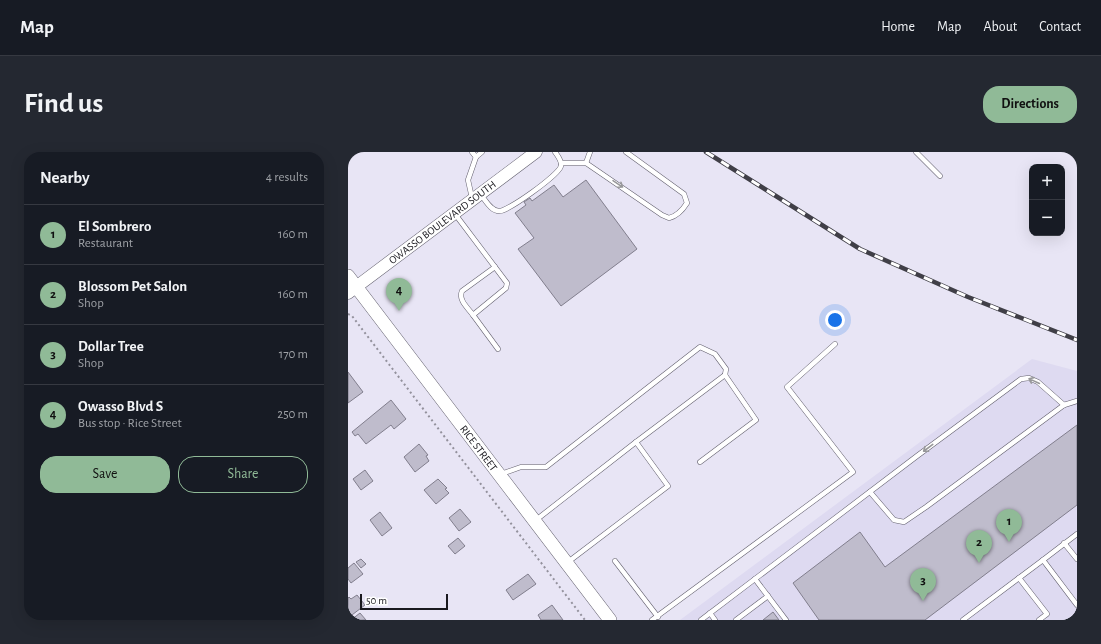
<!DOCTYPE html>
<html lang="en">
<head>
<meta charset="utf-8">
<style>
	:root { --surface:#171b24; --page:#242831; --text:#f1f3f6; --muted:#9ea1a6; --line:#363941; --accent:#90ba97 }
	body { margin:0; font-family:"Alegreya Sans",sans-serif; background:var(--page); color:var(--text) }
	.controls { position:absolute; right:12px; top:12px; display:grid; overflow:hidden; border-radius:8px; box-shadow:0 4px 16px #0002 }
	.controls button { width:36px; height:36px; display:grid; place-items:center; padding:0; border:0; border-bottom:1px solid var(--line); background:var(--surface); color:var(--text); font:20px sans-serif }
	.scale { position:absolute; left:12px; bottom:10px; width:88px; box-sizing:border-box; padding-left:4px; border:2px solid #1a191f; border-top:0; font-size:11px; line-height:14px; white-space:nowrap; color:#1a191f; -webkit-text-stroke:3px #fff; paint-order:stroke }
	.you { position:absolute; left:487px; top:168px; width:14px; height:14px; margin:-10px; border:3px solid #fff; border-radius:50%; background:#1a73e8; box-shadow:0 0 0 6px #1a73e833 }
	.badge { display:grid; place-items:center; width:26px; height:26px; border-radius:50%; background:var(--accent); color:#111; font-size:13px; font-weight:700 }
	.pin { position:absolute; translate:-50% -33px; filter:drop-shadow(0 1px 2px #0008) }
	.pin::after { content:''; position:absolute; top:21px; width:14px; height:12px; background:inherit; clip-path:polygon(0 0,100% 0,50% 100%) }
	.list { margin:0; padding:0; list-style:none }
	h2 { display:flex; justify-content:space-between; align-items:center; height:52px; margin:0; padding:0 16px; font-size:17px }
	h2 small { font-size:13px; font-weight:400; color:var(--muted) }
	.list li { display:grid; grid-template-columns:26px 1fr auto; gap:12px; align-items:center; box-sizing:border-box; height:60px; padding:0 16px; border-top:1px solid var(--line) }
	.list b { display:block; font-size:15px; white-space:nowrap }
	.list p { margin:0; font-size:13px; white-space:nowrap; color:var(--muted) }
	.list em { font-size:13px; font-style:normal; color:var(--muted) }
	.actions { display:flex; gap:8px; padding:12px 16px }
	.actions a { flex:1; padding:9px 0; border:1px solid var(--accent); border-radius:16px; text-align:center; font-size:14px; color:var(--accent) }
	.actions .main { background:var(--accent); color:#111 }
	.map { position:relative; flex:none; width:729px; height:468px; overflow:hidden; border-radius:16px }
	header { display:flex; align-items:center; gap:24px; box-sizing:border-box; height:56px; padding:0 20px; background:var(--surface); border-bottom:1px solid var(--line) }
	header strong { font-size:19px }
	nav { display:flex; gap:22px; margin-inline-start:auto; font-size:14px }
	.intro { display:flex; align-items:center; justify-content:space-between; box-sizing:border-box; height:96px; padding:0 24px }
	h1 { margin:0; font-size:28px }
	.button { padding:10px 18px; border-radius:16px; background:var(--accent); color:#111; font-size:14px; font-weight:700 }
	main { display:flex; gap:24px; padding:0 24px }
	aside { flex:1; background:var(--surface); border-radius:16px; box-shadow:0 4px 16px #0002 }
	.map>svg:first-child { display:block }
	.built { fill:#dedaf1 }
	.building { fill:#bfbccc; stroke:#817e8d }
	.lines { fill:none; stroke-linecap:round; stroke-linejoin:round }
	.service-casing { stroke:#63606e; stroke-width:5.5 }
	.tertiary-casing { stroke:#63606e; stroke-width:13 }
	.secondary-casing { stroke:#63606e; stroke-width:14 }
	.path { stroke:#93919c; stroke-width:2; stroke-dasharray:2 3; stroke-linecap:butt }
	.service { stroke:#fff; stroke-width:4.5 }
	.tertiary { stroke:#fff; stroke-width:12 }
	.secondary { stroke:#fff; stroke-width:13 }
	.rail-casing { stroke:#403f47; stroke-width:4.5 }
	.rail { stroke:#fff; stroke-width:3; stroke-dasharray:9; stroke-linecap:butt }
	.oneway { stroke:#98989a }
	.labels { text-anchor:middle; stroke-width:3; stroke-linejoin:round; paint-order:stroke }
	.street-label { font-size:11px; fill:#1a191f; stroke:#fff }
</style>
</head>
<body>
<header>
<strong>Map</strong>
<nav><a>Home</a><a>Map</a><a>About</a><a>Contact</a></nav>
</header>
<div class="intro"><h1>Find us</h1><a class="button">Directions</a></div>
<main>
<aside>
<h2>Nearby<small>4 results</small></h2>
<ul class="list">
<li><span class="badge">1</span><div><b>El Sombrero</b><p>Restaurant</p></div><em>160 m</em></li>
<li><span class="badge">2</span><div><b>Blossom Pet Salon</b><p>Shop</p></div><em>160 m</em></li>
<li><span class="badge">3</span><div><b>Dollar Tree</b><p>Shop</p></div><em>170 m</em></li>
<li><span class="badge">4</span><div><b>Owasso Blvd S</b><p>Bus stop · Rice Street</p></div><em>250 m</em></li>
</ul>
<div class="actions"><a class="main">Save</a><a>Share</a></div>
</aside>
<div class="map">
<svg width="729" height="468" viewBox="0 0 729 468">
	<rect width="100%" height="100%" fill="#e8e5f5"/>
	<!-- built -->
	<path class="built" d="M684,207L729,219V465L724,468H332Z"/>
	<!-- building -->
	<g class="building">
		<path d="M238,28L289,97L213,154L170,97L186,86L167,61L178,53L176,50L182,46L184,49L206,33L215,45Z"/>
		<path d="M0,220L15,240L0,251Z"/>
		<path d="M43,248L58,267L46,277L43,273L18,292L10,282L7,284L4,280Z"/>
		<path d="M729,273V353L577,468H471L445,431L512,380L537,415Z"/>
		<path d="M71,292L80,303L78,304L81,309L67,320L56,305Z"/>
		<path d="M17,318L25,329L13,338L5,327Z"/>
		<path d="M90,327L99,336L97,337L101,341L88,352L76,338Z"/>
		<path d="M112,357L123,370L111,379L101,366Z"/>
		<path d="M32,360L44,376L34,384L22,368Z"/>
		<path d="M110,386L117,394L107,402L100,394Z"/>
		<path d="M13,407L18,412L13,416L8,410Z"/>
		<path d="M6,411L15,422L3,431L0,427V416Z"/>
		<path d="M180,422L188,432L165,448L158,438Z"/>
		<path d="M9,443L17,453L0,466V446L1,445L3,447Z"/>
		<path d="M204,453L215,468H193L190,463Z"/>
		<path d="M425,460L431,468H415Z"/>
		<path d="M12,461L18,468H3Z"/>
	</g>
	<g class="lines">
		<!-- service casing -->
		<g class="service-casing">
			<g id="service">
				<path d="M124,0L128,5L134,0"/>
				<path d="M568,0L592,24"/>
				<path d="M213,11H238L314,63L321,66C329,64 334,59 339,51L336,42L278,0"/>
				<path d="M238,11L242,0"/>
				<path d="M133,43C138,49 143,59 151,59C159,60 211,23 213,14C214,9 210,4 207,0"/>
				<path d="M124,46L120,28L128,5"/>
				<path d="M107,62L159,131L158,136L125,163L150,197"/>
				<path d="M125,163C120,156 110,148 114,139L147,115"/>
				<path d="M352,310L408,268L377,223"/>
				<path d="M153,322L173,315H198L352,195L367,202L378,217L377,223L288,290"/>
				<path d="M522,340L546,368L556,370L578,355L716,253L729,249"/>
				<path d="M188,368L288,290L320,334L220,410"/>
				<path d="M716,391L729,407"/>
				<path d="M695,408L729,382"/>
				<path d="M267,409L310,465"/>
				<path d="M671,426L699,462L691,468"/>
				<path d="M407,427L438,468"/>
				<path d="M362,461L367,468"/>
				<path d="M304,468L505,320L439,235L487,192"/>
				<path d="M353,468L569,304L673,227L681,226L690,230L716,253"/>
				<path d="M388,468L420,444"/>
				<path d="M615,468L695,408L729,453"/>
			</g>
		</g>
		<!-- tertiary casing -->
		<g class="tertiary-casing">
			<path id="tertiary" d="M0,141L188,0"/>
		</g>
		<!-- secondary casing -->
		<g class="secondary-casing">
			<path id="secondary" d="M0,124L262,468"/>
		</g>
		<!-- path -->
		<path class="path" d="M0,162L4,164L237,468"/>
		<!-- service -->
		<use href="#service" class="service"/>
		<!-- tertiary -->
		<use href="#tertiary" class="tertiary"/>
		<!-- secondary -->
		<use href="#secondary" class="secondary"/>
		<!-- rail casing -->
		<g class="rail-casing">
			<path id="rail" d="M358,0L512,97L620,145L729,188"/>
		</g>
		<!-- rail -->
		<use href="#rail" class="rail"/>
	</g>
	<!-- one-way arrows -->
	<defs><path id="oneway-shaft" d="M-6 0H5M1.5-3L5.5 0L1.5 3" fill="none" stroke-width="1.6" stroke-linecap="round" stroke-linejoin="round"/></defs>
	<g class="oneway">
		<use href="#oneway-shaft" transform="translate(270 32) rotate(34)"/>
		<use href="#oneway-shaft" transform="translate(686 229) rotate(-155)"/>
		<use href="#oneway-shaft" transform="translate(580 296) rotate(143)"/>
	</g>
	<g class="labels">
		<!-- street labels -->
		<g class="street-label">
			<text transform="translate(94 70) rotate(-37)" y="4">OWASSO BOULEVARD SOUTH</text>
			<text transform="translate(131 296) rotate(53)" y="4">RICE STREET</text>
		</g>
	</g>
</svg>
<div class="controls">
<button>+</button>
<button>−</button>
</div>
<div class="scale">50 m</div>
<div class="you"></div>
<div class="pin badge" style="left:661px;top:390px">1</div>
<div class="pin badge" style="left:631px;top:411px">2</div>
<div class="pin badge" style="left:575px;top:449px">3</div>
<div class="pin badge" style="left:51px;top:159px">4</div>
</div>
</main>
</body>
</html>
